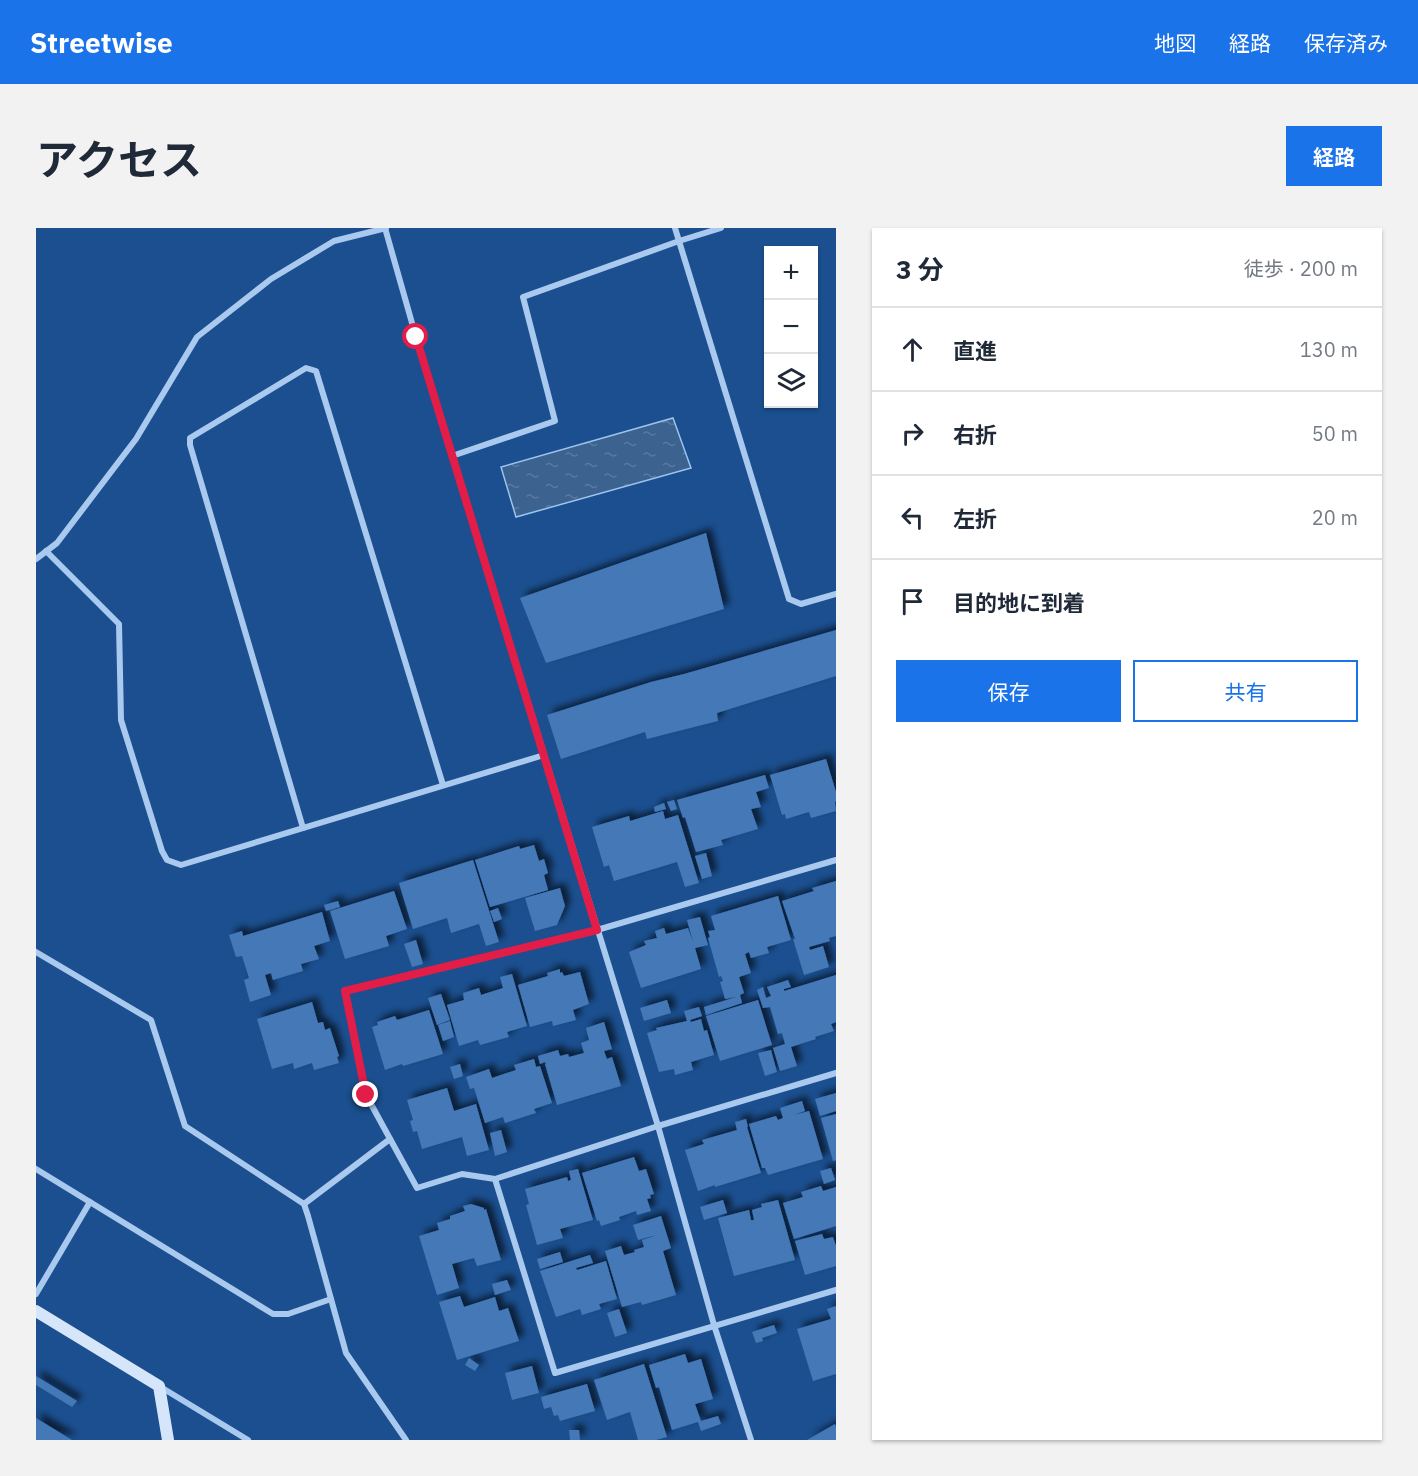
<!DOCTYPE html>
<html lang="ja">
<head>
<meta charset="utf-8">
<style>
	:root { --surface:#fff; --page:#f2f2f3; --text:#1f2937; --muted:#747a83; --line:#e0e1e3; --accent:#1a73e8 }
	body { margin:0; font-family:"IBM Plex Sans","Noto Sans JP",sans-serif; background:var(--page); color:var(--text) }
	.controls { position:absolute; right:18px; top:18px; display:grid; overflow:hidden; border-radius:0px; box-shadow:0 2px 4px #0004 }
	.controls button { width:54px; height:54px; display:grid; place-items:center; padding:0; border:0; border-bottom:2px solid var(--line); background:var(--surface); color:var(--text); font:30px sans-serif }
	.stop { position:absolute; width:18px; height:18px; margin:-14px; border:4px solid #e11d48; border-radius:50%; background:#fff }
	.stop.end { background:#e11d48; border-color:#fff; box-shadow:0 2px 6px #0008 }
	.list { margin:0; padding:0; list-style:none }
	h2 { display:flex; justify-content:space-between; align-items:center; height:78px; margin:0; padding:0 24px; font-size:26px }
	h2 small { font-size:20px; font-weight:400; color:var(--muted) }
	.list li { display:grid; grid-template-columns:39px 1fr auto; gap:18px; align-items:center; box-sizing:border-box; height:84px; padding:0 24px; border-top:2px solid var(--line) }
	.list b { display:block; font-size:22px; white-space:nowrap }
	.list em { font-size:20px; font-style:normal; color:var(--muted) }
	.actions { display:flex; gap:12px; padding:18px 24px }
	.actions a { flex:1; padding:14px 0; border:2px solid var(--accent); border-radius:0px; text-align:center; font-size:21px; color:var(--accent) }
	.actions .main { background:var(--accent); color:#fff }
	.icon { flex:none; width:33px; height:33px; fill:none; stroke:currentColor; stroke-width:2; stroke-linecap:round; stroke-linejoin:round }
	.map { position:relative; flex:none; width:800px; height:1212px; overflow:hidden; border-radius:0px }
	header { display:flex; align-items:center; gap:36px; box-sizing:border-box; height:84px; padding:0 30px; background:var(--accent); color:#fff }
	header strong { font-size:28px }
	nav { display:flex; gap:33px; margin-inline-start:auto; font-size:21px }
	.intro { display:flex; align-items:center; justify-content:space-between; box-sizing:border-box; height:144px; padding:0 36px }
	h1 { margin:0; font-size:42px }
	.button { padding:15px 27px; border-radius:0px; background:var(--accent); color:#fff; font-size:21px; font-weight:700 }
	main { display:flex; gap:36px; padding:0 36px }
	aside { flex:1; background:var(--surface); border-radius:0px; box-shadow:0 2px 4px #0004 }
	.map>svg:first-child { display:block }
	.water { fill:url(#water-ripples); stroke:#9cc4f0; stroke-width:1.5 }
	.building { fill:#4478b7; filter:url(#shadow) }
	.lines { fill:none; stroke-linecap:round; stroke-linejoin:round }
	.street { stroke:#a9c9ee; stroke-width:6 }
	.secondary { stroke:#d6e6fa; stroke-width:12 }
	.route { stroke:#e11d48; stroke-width:8 }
</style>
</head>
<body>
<header>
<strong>Streetwise</strong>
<nav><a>地図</a><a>経路</a><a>保存済み</a></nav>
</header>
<div class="intro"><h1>アクセス</h1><a class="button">経路</a></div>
<main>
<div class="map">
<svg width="800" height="1212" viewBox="0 0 800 1212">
	<defs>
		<pattern id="water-ripples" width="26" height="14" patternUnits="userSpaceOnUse" patternTransform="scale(1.5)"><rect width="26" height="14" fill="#3c6290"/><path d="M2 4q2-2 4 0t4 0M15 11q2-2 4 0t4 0" fill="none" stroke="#597aa1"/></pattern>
		<filter id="shadow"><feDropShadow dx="5.5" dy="-5.5" stdDeviation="3" flood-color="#0009"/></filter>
	</defs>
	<rect width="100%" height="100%" fill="#1b4f8f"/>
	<!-- water -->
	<path class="water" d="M637,190L655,240L480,289L465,239Z"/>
	<!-- building -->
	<g class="building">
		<path d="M670,305L688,381L510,435L484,370Z"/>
		<path d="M800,402V448L681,485L682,493L611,511L609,504L525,531L511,487L615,454L648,446Z"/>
		<path d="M790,531L800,564V573L799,574L800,583L775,590L773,584L750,591L749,586L746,587L734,547Z"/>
		<path d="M729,547L733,560L720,564L725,579L715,581L722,601L685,612L687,617L660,624L649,589L647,590L641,572Z"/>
		<path d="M638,572L641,581L635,583L631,574Z"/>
		<path d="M628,575L630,581L619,584L618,579Z"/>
		<path d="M627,583L629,591L642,587L663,655L649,659L641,634L578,653L573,637L568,639L556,599L593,588L594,593Z"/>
		<path d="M498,617L503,633L508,631L512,645L508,647L512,662L454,679L439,632L483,618L484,621Z"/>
		<path d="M670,625L676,648L666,651L659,628Z"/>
		<path d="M437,632L463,714L450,718L443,696L415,705L411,690L377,701L363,655Z"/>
		<path d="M800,653V708L793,710L794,713L773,719L774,722L787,718L793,739L768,747L757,711H759L746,673L778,663L776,660Z"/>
		<path d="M524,660L529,678L521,697L499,703L489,670Z"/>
		<path d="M358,663L371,701L350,708L353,718L309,731L294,683Z"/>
		<path d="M742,668L755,712L731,719L733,725L715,730L713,724L709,726L715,745L703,749L708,765L704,767L706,775L670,787L668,779L700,769L689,771L684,754L687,753L685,748L683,749L672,710L674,709L672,703L679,702L675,688Z"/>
		<path d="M302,673L304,679L290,683L288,677Z"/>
		<path d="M462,680L466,691L458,694L454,683Z"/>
		<path d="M286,684L294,713L278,718L283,731L265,736L267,743L237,752L235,745L229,747L235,767L214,774L208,752L213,750L206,728L200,729L193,707L206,703L207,708Z"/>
		<path d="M664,689L672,717L659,720L665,741L605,760L593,724L610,717L608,713L621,710L619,703L628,700L630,706L652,700L657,714L651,692Z"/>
		<path d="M380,712L387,736L376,739L368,716Z"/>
		<path d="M524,741V745L526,744L528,748L544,744L553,776L537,782L540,792L517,798L516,793L494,799L482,757L512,748L511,745Z"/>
		<path d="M476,746L491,798L471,804L473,809L444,817L442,812L423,818L411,777L428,772L427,765L443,760L445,767L467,760L464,749Z"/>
		<path d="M800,747V794L795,796L798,803L779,809L780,811L755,819L761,838L744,843L737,820L749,816L746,805L742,806L734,779L727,780L721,762L727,759L730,770L735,768L731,759L752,752L755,759L748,761V763Z"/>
		<path d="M405,766L414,792L401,797L392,770Z"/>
		<path d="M631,772L635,785L608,793L604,780Z"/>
		<path d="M722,772L736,817L684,833L670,788Z"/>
		<path d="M276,774L282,795L287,794L289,802L294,800L303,828L301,829L303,835L278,842L276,835L258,841L257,835L236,841L221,791Z"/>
		<path d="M663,779L666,788L654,792L655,794L665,791L668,803L671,802L678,827L655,834L657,842L639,847L638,841L623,844L611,805L621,802L620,800L651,793L648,783Z"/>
		<path d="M393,782L407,826L367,838L366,836L349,842L336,799L342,797L341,794L359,788L361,792Z"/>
		<path d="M414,793L418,809L407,813L402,797Z"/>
		<path d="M568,794L576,821L568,823L571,831L576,829L585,858L521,877L509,836H510L509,834L504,836L502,828L522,822L524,828L532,826L533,829L548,825L545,815L553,812L550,800Z"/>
		<path d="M735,822L741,844L729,848L722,825Z"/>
		<path d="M498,831L500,839L504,838L516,875L498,881L500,885L469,895L467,889L449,895L438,860L434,861L430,849L453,841L456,850L480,842L478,837Z"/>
		<path d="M424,836L427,848L418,851L414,839Z"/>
		<path d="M411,860L418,883L440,876L453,922L431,928L426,909L386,921L381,903L377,904L374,893L377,892L371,872Z"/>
		<path d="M800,865V883L784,888L779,871Z"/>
		<path d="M766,873L769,883L758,887L773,883L787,931L732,947L729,940H726L713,896L740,888L742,892L747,890L744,880Z"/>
		<path d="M800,886V932L797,933L785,890Z"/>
		<path d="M710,891L712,899H711L725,945L679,959V957L662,963L649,922L668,916L666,912L701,902L699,894Z"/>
		<path d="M465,902L471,924L459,928L454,905Z"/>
		<path d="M598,929L603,943L610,941L618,966L614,967L615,970L611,971L615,983L601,987L600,983L583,989L584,992L565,998L563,992L561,993L546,945Z"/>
		<path d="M795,940L799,952L788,956L784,943Z"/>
		<path d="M542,941L557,992L524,1001L527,1010L501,1017L490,977L493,976L489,961L531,949L532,953L535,952L533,943Z"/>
		<path d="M785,958L787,963L800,959V998L758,1011L747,975L767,969L765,964Z"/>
		<path d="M687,972L691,985L668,992L664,979Z"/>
		<path d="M742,972L759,1032L698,1048L682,990L713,982L715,992H718L716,982L726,979L725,976Z"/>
		<path d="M435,976L448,980V982L450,981L465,1032L441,1038L438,1030L416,1036L423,1060L401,1067L383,1008L403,1002L401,995L414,991V988L429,983L427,978Z"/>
		<path d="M625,988L635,1020L627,1023L640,1067L606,1077L605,1074L586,1079L569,1023L585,1018L588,1027L599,1024L598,1022L608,1019L606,1012L621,1007L602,1012L597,997Z"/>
		<path d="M786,1006L788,1011L797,1009L800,1018V1038L769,1047L759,1013Z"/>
		<path d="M524,1024L527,1034L504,1041L501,1031Z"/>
		<path d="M554,1027L557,1035L540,1040L541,1042L570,1033L581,1071L563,1076L565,1081L546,1087L544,1081L520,1089L504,1043Z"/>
		<path d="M471,1052L475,1062L459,1067L456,1056Z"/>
		<path d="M424,1068L428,1079L459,1069L463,1083L472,1080L483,1113L421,1132L403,1074Z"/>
		<path d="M800,1078V1146L777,1153L761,1101L795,1091L791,1081Z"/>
		<path d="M583,1081L591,1105L579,1109L571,1085Z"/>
		<path d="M738,1097L741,1105L726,1110L727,1113L720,1115L716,1104Z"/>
		<path d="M649,1126L652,1135L665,1131L677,1171L659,1176L665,1193L682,1188L685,1196L665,1203L662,1194L636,1202L623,1159L620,1160L613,1137Z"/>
		<path d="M433,1130L443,1137L439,1143L429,1137Z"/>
		<path d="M608,1136L631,1209L620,1212H602L594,1184L571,1192L558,1152Z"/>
		<path d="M496,1138L503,1165L476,1172L469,1145Z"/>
		<path d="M0,1148L41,1173L36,1179L0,1157Z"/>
		<path d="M551,1156L559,1183L524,1193L522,1187L518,1188L515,1179L508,1181L505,1169Z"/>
		<path d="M0,1190L36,1212H0Z"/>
		<path d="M799,1196L800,1199V1212H771Z"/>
		<path d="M533,1202H543L544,1212H534Z"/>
	</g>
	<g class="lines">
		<!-- street -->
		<g class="street">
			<path d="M349,0L380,109L622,898L678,1097L715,1212"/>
			<path d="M639,0L753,371L765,376L800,366"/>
			<path d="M416,228L519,193L487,69L643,13L685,0"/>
			<path d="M10,323L83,396L85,492L126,623L131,632L145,637L508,527"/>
			<path d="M0,331L21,315L100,211L161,109L235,51L298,13L350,0"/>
			<path d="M267,600L154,217V210L270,140L280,143L407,557"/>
			<path d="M800,632L561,702L309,763L330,867L381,960L426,946L459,951L622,898L800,845"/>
			<path d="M0,724L115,792L149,898L268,976L272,988L310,1125L370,1212"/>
			<path d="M0,941L237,1086H252L295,1071"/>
			<path d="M459,951L519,1145L800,1062"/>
			<path d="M268,976L354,911"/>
			<path d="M0,1066L54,974"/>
			<path d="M123,1158L212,1212"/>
		</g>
		<!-- secondary -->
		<path class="secondary" d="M0,1083L123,1158L132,1212"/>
	</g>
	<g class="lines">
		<!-- route -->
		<path class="route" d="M330,867L309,763L561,702L380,109"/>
	</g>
</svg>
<div class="controls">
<button>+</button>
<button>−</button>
<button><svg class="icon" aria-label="layers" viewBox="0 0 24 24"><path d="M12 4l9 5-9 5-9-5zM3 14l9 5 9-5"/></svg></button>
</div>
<div class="stop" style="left:380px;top:109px"></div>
<div class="stop end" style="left:330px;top:867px"></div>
</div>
<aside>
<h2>3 分<small>徒歩 · 200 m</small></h2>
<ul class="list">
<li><svg class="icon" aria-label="ahead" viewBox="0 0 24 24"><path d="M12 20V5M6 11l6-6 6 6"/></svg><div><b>直進</b></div><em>130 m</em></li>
<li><svg class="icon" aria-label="right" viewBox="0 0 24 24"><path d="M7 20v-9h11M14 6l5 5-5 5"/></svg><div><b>右折</b></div><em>50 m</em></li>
<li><svg class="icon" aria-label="left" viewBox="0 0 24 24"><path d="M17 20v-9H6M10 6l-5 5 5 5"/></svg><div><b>左折</b></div><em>20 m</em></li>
<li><svg class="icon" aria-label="arrive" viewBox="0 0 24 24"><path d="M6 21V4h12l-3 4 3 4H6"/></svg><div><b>目的地に到着</b></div></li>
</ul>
<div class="actions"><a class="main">保存</a><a>共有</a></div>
</aside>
</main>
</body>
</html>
